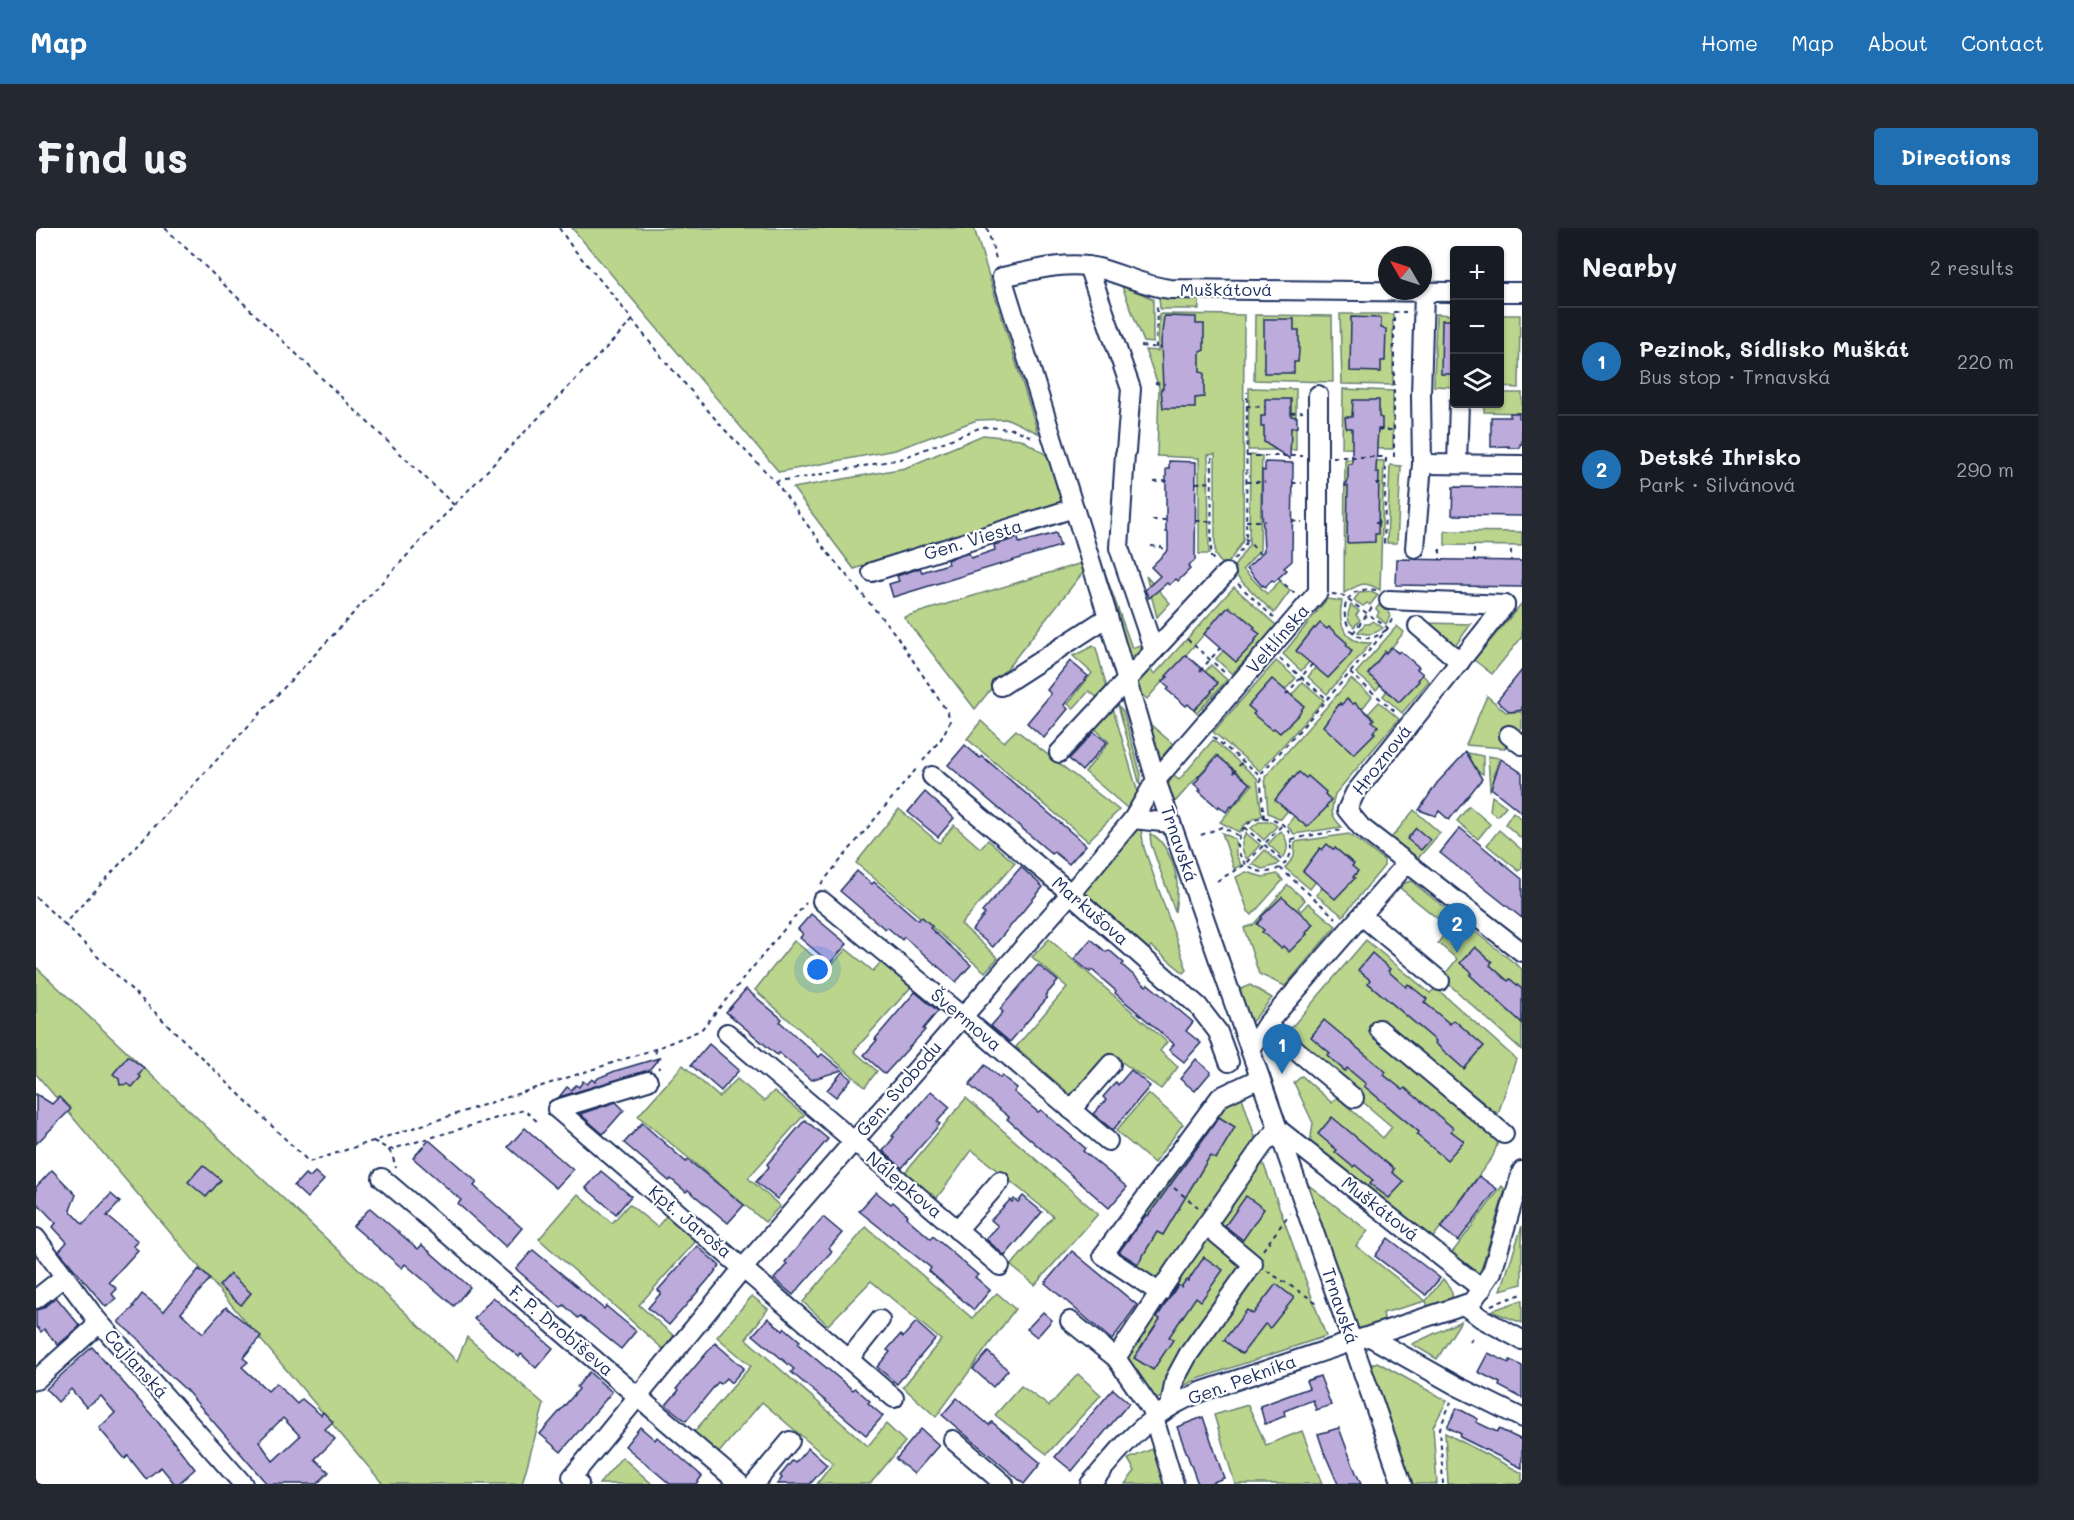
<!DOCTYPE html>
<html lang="en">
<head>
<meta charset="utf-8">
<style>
	:root { --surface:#171b24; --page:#242831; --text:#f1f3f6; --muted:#9ea1a6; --line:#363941; --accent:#1f6fb2 }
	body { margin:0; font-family:Mali,sans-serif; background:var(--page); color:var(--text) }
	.controls { position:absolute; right:18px; top:18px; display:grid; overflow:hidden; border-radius:6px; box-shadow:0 2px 4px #0004 }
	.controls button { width:54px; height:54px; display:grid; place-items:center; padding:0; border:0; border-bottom:2px solid var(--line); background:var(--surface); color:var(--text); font:30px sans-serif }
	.compass { position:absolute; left:1342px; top:18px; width:54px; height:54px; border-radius:50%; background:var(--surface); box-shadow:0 2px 4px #0004; rotate:309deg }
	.you { position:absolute; left:782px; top:742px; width:21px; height:21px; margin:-15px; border:4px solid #fff; border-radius:50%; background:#1a73e8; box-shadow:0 0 0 9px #1a73e833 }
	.badge { display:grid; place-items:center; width:39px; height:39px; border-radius:50%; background:var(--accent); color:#fff; font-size:20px; font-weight:700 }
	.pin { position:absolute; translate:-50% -50px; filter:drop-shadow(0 2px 3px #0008) }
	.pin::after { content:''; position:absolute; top:32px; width:21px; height:18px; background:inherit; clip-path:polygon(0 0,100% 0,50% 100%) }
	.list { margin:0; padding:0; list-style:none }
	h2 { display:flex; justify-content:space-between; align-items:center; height:78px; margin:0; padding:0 24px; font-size:26px }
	h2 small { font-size:20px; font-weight:400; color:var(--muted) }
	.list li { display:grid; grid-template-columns:39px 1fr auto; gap:18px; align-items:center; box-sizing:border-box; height:108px; padding:0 24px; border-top:2px solid var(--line) }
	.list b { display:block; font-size:22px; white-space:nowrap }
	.list p { margin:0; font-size:20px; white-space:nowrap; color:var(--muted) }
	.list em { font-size:20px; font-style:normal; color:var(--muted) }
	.icon { flex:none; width:33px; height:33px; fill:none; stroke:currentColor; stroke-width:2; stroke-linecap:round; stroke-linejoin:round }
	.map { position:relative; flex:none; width:1486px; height:1256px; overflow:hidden; border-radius:6px }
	header { display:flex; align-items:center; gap:36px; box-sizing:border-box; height:84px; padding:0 30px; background:var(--accent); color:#fff }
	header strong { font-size:28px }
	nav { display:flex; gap:33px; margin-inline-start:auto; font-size:21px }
	.intro { display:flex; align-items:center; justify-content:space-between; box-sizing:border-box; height:144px; padding:0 36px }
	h1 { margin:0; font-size:42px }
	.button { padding:15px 27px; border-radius:6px; background:var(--accent); color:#fff; font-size:21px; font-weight:700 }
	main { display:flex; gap:36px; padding:0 36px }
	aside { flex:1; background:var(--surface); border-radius:6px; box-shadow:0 2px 4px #0004 }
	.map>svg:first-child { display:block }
	.green { fill:#bbd58c; stroke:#6b8275; stroke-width:1.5 }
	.building { fill:#bdabdb; stroke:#1b2f5e; stroke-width:1.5; fill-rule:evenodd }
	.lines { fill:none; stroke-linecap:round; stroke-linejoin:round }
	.minor-casing { stroke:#1b2f5e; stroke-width:22 }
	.path { stroke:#1b2f5e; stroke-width:2; stroke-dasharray:4.5 4.5; stroke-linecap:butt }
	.minor { stroke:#fff; stroke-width:18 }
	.labels { text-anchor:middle; stroke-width:4.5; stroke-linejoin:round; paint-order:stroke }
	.street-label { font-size:18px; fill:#1b2f5e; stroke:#fff }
</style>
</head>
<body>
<header>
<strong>Map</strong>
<nav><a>Home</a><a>Map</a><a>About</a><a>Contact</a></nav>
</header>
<div class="intro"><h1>Find us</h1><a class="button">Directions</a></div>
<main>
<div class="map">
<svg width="1486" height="1256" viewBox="0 0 1486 1256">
	<rect width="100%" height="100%" fill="#fff"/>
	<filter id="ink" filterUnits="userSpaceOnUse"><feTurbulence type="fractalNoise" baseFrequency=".0167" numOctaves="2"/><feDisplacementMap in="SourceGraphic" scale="12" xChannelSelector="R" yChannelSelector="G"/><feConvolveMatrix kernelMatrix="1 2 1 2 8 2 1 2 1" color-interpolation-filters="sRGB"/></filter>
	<g filter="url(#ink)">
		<!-- green -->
		<g class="green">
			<path d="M536,0H938L1002,205L972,191L941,192L859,222L743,244Z"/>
			<path d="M1085,56L1117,71V115L1108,114Z"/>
			<path d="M1163,67V81H1124L1123,68Z"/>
			<path d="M1123,86L1208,87L1207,313L1189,340L1179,327V226L1172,227L1173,326H1163V230L1121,228L1123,159L1109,122L1122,123Z"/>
			<path d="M1304,86H1357V157L1306,156Z"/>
			<path d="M1400,86L1418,87V159L1398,158Z"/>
			<path d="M1219,87L1296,88L1297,154L1218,152Z"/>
			<path d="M1464,87H1484L1483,160L1464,159Z"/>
			<path d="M1213,160L1260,161V222H1212Z"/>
			<path d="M1307,161L1357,163V221L1306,220Z"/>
			<path d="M1464,165H1486V185L1448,184V176H1464Z"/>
			<path d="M947,207L985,211L1014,229L1026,274L818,341L757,260L869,240Z"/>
			<path d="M1214,227L1226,228L1224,322L1207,341L1231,366L1244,353L1254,363L1238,385L1195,343L1213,317Z"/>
			<path d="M1309,231L1348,233L1344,362C1328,352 1324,356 1308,365Z"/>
			<path d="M1354,237L1365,238L1361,315H1351Z"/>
			<path d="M1409,303L1486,304V318L1409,317Z"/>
			<path d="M1059,317L1096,420L1112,414L1115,421L1093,444Z"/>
			<path d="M1046,335L1049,342L939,481L868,389Z"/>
			<path d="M1110,348L1134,375L1121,389Z"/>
			<path d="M1198,359L1241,398L1196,446L1180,431L1187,423L1223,406L1193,378L1111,471L1105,466L1114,496L1137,516L1123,532L1096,457L1112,440L1119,446Z"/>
			<path d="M1335,364L1342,367L1334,377L1331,375L1327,378L1318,372L1323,365Z"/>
			<path d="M1291,371L1306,373C1301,396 1309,416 1335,415L1291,466L1272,449L1281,437L1275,432L1265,443L1247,426Z"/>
			<path d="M1348,371L1354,388L1350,396L1341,388L1343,384L1340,381Z"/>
			<path d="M1486,375V409L1456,446L1438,432Z"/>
			<path d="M1315,377L1323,383L1320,387L1324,392L1318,399C1310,392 1311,386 1315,377Z"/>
			<path d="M1337,393L1347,400C1338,406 1332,408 1322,404L1329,396H1333Z"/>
			<path d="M1387,395L1435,396L1417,421Z"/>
			<path d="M1361,398L1368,404L1356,419L1393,453L1366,485L1347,468L1352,461L1346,455L1340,462L1320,445Z"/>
			<path d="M1057,418L1060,420L1071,460L1062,470L1053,463L1037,481L1032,476L1056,445L1037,428Z"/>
			<path d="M1240,433L1260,450L1247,464L1254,469L1267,454L1288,472L1224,543L1177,504Z"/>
			<path d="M1175,437L1191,452L1161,485L1158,482L1182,455L1169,444Z"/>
			<path d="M1315,451L1336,468L1326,481L1332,486L1343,474L1363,491L1299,566C1295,582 1293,586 1306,599L1258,606L1251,597L1260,586L1253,581L1245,591L1232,585L1229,549Z"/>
			<path d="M1451,468L1470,484H1486V500L1469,520L1430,517Z"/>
			<path d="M1076,477L1102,565L1091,580L1049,544L1073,514L1055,497Z"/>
			<path d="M1082,477L1087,483L1105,547L1104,557Z"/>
			<path d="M945,493L968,514L980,502L1083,582L1052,613L931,511Z"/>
			<path d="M1177,512L1221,550L1226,588C1216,590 1208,596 1203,604L1184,594L1216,557L1181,527L1138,575L1131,557L1138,548L1143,552Z"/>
			<path d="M1432,525L1447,528V546L1441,543Z"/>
			<path d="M1452,528L1463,530L1458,547L1462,551L1454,562Z"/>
			<path d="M1456,568L1470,578L1461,588L1454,583Z"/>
			<path d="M1433,578L1454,596L1442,611L1421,593Z"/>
			<path d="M863,581L903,615L918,597L944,620L952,612L979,635L925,696L962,730L949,744L820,635Z"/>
			<path d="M1378,582L1404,605L1377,636L1351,615Z"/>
			<path d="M1477,584L1486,591V611L1469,596Z"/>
			<path d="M1223,594H1236L1241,598L1228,612L1215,600Z"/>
			<path d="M1096,599L1105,601L1108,620L1151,742L1148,745L1115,718L1110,724L1042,665Z"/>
			<path d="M1463,602L1486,622V640L1483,643L1451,617Z"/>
			<path d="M1245,603C1251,611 1254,621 1247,630L1232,616Z"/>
			<path d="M1186,605L1199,611L1200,627L1205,637L1198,641Z"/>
			<path d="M1210,605L1224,617L1211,631C1205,622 1204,615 1210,605Z"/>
			<path d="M1114,606C1129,610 1140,640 1141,655C1142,664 1140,675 1139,684L1115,616Z"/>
			<path d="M1313,606L1348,632V638L1307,688L1280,667L1288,658L1281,652L1274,661L1249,640L1258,629L1259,614Z"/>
			<path d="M1229,622L1243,635L1241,637L1226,641L1216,636Z"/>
			<path d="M1210,644L1227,649L1241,646L1247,652L1216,687L1212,683L1200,649Z"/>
			<path d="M1375,653L1486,741V822L1406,750L1421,731L1402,715L1413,700L1364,660L1369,655Z"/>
			<path d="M1252,657L1269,672L1262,680L1265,683L1272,675L1300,698L1249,758L1223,746L1208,700L1217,697Z"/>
			<path d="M1013,711L1131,814L1124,823L1142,839L1125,861L1074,826L1037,869L980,819L1031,759L996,729Z"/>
			<path d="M1330,712L1394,765L1400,760L1480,831L1462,886L1344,793L1465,906L1457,928L1393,1015L1273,923L1277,895L1258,855L1266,848L1296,875L1301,869L1347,910L1356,899L1249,807Z"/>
			<path d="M758,713L793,740L810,721L837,743L845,734L875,759L818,823L841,843L829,859L719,762Z"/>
			<path d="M0,739L421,1133L431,1109L508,1176L486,1256H347L0,846Z"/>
			<path d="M1214,757L1236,770L1214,796L1202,762Z"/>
			<path d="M647,837L683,869L701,851L728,873L738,863L768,887L712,950L744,978L729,994L602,888Z"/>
			<path d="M1204,863L1221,915L1122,1057L1072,1025L1185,873Z"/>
			<path d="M1112,865L1147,896L1118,935L1080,903Z"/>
			<path d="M930,870L1062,986L999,1057L975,1038L1017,988L936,922L898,974L866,948Z"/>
			<path d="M1225,929L1290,1108L1162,1151L1117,1173L1086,1129Z"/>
			<path d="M1266,952L1332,1003L1320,1018L1390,1073L1407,1051C1414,1059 1418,1064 1416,1076L1394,1086L1390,1073L1347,1085L1350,1100L1324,1104L1321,1101Z"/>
			<path d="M1466,958L1469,962L1445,1042L1441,1050L1412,1030Z"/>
			<path d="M542,966L576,995L593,976L621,999L631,987L660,1013L603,1077L638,1108L627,1121L503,1011Z"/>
			<path d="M1486,998V1056L1465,1062Z"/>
			<path d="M830,999L936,1090L961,1065L979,1081L900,1189L867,1159L905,1112L835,1053L792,1097L767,1074Z"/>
			<path d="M716,1068L732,1081L710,1111L832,1218L850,1196L869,1214L834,1256H781L797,1235L726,1174L681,1227L657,1205L715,1138L681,1109Z"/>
			<path d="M1486,1072V1095L1455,1083Z"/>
			<path d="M1425,1093L1401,1131L1376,1116Z"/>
			<path d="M1341,1134L1411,1173L1397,1199L1401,1256H1374L1335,1137Z"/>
			<path d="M1042,1146L1065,1167L1011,1226L959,1187L985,1158L1013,1178Z"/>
			<path d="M1212,1177L1230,1217L1266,1203L1286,1256H1199L1178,1187Z"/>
			<path d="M1409,1205L1486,1245V1256H1412Z"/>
			<path d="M1121,1219L1131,1256H1089L1099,1243L1092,1231Z"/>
			<path d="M586,1229L616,1256H563Z"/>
		</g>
		<!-- building -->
		<g class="building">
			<path d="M1128,88L1160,89V96H1168V122L1164,124V144L1168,145V169L1159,170V180H1127L1125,161L1127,160L1125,114Z"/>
			<path d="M1315,89L1345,90V100L1350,101L1349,133H1345V144L1314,143Z"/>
			<path d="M1228,91H1258V102H1263V123L1262,134H1258V145H1228Z"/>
			<path d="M1406,92H1419V146H1405Z"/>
			<path d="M1229,171H1255V188L1261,189V199L1255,200L1254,231L1228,214V199H1225V188H1229Z"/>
			<path d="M1317,172H1343V189L1346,190V201H1342L1341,218L1340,244H1343L1342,306H1339V314L1311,315L1312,258H1309L1312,250V236H1316V200H1310L1309,189H1316Z"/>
			<path d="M1474,185H1483V190H1486V216H1484V220H1473V218L1455,219V189H1474Z"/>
			<path d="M1133,233L1160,234L1159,332L1152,339L1154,341L1142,353L1140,351L1133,357L1131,355L1113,370L1109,362L1124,348L1115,339L1132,322V304H1130V241H1133Z"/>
			<path d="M1229,234L1257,235L1256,333L1248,340L1251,342L1238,354L1236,352L1229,359L1227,357L1226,358L1211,340L1228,323L1226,281V242L1229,243Z"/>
			<path d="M1417,259L1486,260V288L1416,287Z"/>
			<path d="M1020,305L1024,318L857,369L853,356L863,353L861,348L884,340L886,344L912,336L911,332L933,325L935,330L959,322L958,317L982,310L983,315Z"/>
			<path d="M1361,331L1486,333V359L1360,357Z"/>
			<path d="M1192,379L1199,384L1200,383L1219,399L1217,401L1224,406L1219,412L1220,413L1200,434L1168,406L1186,384L1187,385Z"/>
			<path d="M1284,395L1291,401L1293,399L1311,415L1310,417L1316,423L1312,429L1292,450L1260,423L1278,400L1279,401Z"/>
			<path d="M1355,419L1362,425L1364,423L1383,439L1381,441L1387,446L1382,452L1383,453L1363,474L1332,446L1349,423L1350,425Z"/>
			<path d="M1150,427L1182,455L1175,463L1176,464L1158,482L1152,476L1150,478L1131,462L1133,460L1126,454L1132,449L1130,448Z"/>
			<path d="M1034,433L1052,448L1028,477L1032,481L1008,510L991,495L1015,466L1011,462Z"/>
			<path d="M1486,442V482L1474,484L1461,473Z"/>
			<path d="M1236,451L1268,478L1262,487L1244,505L1238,500L1236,502L1217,486L1219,484L1212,478Z"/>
			<path d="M1311,471L1317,476L1319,475L1338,491L1336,493L1342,498L1337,504L1339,505L1318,526L1287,498L1304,475L1305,477Z"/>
			<path d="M1058,504L1071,514L1046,543L1033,531Z"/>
			<path d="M929,517L944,530L946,528L1050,617L1033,636L1018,624L1016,626L912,537Z"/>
			<path d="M1430,524L1446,551L1413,592L1403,583L1400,588L1383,582L1401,555Z"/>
			<path d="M1182,528L1214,556L1196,579L1195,578L1190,584L1183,578L1182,580L1163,563L1165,562L1158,556L1163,550L1162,549Z"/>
			<path d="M1465,531L1486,545V585L1455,560Z"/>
			<path d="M1263,544L1270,550L1272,548L1290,564L1289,566L1295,572L1290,578L1291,579L1271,599L1239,572L1257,549L1258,550Z"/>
			<path d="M889,564L918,590L902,609L872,584Z"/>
			<path d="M1380,600L1394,612L1385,622L1371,611Z"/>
			<path d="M1424,600L1486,651V690L1404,625Z"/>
			<path d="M1291,616L1297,621L1299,620L1318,636L1316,638L1322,643L1317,649L1319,650L1299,671L1267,643L1284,620L1286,622Z"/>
			<path d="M985,639L1007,659L957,719L936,702L949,686L946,684Z"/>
			<path d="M821,643L836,656L838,654L882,692L886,689L896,698L894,700L935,737L920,754L868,709L866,712L851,699L849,701L804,663Z"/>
			<path d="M1246,669L1277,696L1270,705L1271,706L1253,724L1247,718L1245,720L1226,704L1228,702L1221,696L1226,690L1225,689Z"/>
			<path d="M775,686L811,716L794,735L764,710L767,706L762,701Z"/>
			<path d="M1055,711L1070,724L1073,722L1088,735L1086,737L1110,758L1112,756L1157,794L1150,803L1165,815L1148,834L1133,822L1138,816L1079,765L1080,763L1056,742L1054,744L1038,731Z"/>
			<path d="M1439,719L1456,734L1454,737L1472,753L1474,751L1486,761V795L1434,747L1436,745L1424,735Z"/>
			<path d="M1336,725L1354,741L1352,743L1370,759L1372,756L1391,771L1388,774L1414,796L1418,792L1448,818L1428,841L1399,815L1400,813L1332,755L1334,752L1322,742Z"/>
			<path d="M1002,737L1022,753L1009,768L1011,770L974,814L955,798L967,784L964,781Z"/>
			<path d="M710,761L746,791L744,794L783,829L786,826L806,842L775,852L743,825L741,827L690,784Z"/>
			<path d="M879,764L902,783L887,801L889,802L849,846L828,827L841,812L839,811Z"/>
			<path d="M1288,792L1350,844L1348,847L1367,862L1369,860L1417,900L1415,903L1428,913L1411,932L1381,907L1383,904L1328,858L1330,856L1311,840L1309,843L1291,827L1294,825L1275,809Z"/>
			<path d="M673,816L703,842L685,863L655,837Z"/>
			<path d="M92,828L108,840L103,847L105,849L96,859L92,856L84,857L83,851L77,846Z"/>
			<path d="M623,830L613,842L523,869L531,859L535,862L540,857L543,859L547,853L551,856L556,851L559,854L562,850L579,843Z"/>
			<path d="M1160,831L1175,844L1159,863L1144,851Z"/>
			<path d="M949,837L964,850L966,848L981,860L978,864L1002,884L1005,882L1049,920L1047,923L1091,959L1073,980L971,891L973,889L933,857Z"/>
			<path d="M1095,842L1114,858L1077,902L1057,886L1070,872L1067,869L1080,854L1082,857Z"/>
			<path d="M807,843L815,851L800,869L791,862Z"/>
			<path d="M895,863L914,879L901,894L904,896L866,940L847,923L858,909L856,908Z"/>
			<path d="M0,866L16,876L23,869L35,881L0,916Z"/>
			<path d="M580,874L588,882L567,906L544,886Z"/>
			<path d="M1183,889L1199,899L1180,931L1174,928L1127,1007L1121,1004L1102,1036L1083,1024L1110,987L1112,988Z"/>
			<path d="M1296,889L1358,941L1356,944L1368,954L1353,970L1334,956L1337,952L1319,937L1317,939L1299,924L1301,922L1282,906Z"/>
			<path d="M769,892L792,911L741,971L720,954L733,939L731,936Z"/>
			<path d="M606,895L650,934L652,932L708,977L692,995L652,962L650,964L635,951L633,953L588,915Z"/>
			<path d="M489,900L537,942L520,960L472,919Z"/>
			<path d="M393,912L441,954L438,958L486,1000L470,1019L422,976L425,972L377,930Z"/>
			<path d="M167,937L185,952L170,969L152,954Z"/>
			<path d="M16,942L40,967L34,982L47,996L75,966L84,974L71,988L102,1013L97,1018L102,1022L73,1054L81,1061L76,1066L80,1071L70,1079L23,1023L31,1014L17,999L20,995L0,974V959Z"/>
			<path d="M565,943L595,968L580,986L550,960Z"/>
			<path d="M279,944L288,952L271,970L258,958L269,946L274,949Z"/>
			<path d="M1443,948L1461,961L1422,1013L1405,1000Z"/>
			<path d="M840,964L855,976L857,974L872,987L870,989L895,1011L897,1008L942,1047L939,1049L954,1062L938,1082L893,1043L895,1040L823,983Z"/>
			<path d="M987,968L1006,984L969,1028L950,1011L962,998L955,992L974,972L976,974L978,971L982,974Z"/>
			<path d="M1210,968L1228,981L1207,1012L1189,998Z"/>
			<path d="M334,980L382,1021L386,1017L434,1059L418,1078L369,1036L366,1040L317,998Z"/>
			<path d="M787,989L806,1005L793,1020L796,1023L757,1067L738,1051L751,1036L749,1034Z"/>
			<path d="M1352,1010L1404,1050L1390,1067L1339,1028Z"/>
			<path d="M661,1018L684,1038L633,1097L612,1080L625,1065L622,1062Z"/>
			<path d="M497,1022L568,1081L570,1078L600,1103L585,1121L544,1088L542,1090L528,1077L525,1080L480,1041Z"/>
			<path d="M1036,1023L1101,1077L1076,1112L1009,1055Z"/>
			<path d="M1168,1029L1187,1042L1165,1073L1160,1069L1133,1109L1137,1112L1117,1142L1098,1130L1124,1091L1121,1089L1142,1057L1145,1059L1150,1052L1152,1053Z"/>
			<path d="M163,1041L174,1051L145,1085L167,1105L190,1079L225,1108L207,1130L212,1134L206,1139L232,1163L240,1155L261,1176L266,1171L285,1187L287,1184L297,1194L289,1201L299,1211L279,1231L293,1244L281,1256H231L150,1162L128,1142L101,1110L83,1095V1093L98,1079L97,1078L106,1066L128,1083ZM247,1190L264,1208L237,1233L223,1213Z"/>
			<path d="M194,1046L215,1065L205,1077L183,1058Z"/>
			<path d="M1240,1056L1258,1070L1234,1100L1229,1096L1206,1126L1188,1112L1211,1082L1217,1086Z"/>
			<path d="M20,1069L44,1098L22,1117L8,1101L5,1104L0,1098V1082L7,1080Z"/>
			<path d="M457,1069L517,1120L500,1140L485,1126L483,1129L438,1091Z"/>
			<path d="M1007,1084L1016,1092L1001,1109L991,1101Z"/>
			<path d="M732,1090L747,1103L749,1100L764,1113L762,1116L817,1162L819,1160L834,1173L832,1175L847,1188L830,1207L755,1144L758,1141L717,1107Z"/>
			<path d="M880,1094L899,1111L861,1156L841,1139L854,1124L851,1122L864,1107L867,1109Z"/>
			<path d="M679,1115L708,1140L695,1155L690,1150L684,1156L682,1154L650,1193L630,1177L643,1162L641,1160Z"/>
			<path d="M56,1119L121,1193L159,1241L142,1256H139L125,1239L110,1251L92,1228L89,1231L63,1200L79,1185L65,1168L50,1179L35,1161L22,1174L10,1161Z"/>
			<path d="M952,1124L972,1142L957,1159L937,1141Z"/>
			<path d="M1452,1125L1473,1135L1474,1132L1486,1138V1170L1463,1158L1464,1155L1442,1144Z"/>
			<path d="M553,1144L576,1164L525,1224L504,1206L543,1161L541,1159Z"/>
			<path d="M1284,1148L1295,1177L1280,1182L1277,1172L1248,1183L1249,1188L1229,1196L1224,1178L1273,1160L1270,1153Z"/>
			<path d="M1077,1161L1093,1175L1036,1243L1019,1229Z"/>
			<path d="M921,1170L953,1197L956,1194L1005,1235L988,1256L906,1187Z"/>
			<path d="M1421,1180L1442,1191L1440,1194L1461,1204L1463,1201L1486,1212V1240L1424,1209L1425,1206L1411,1199Z"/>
			<path d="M1167,1189L1188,1250L1172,1256H1162L1141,1199Z"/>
			<path d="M604,1199L619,1212L621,1209L666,1248L660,1256H634L589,1218Z"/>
			<path d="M1303,1200L1318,1240L1325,1256H1302L1288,1224L1282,1206Z"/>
			<path d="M885,1201L903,1217L878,1246L860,1231Z"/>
			<path d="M772,1220L791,1237L774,1256H741L746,1250L744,1248L756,1233L759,1235Z"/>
		</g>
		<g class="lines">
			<!-- minor casing -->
			<g class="minor-casing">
				<g id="minor">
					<path d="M1052,38L1095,161L1090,223"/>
					<path d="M1464,64H1486"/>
					<path d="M1089,226L1083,320L1118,423"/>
					<path d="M1421,235L1423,176"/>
					<path d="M1386,236L1486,237"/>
					<path d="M1379,320L1386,236L1385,167L1388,64"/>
					<path d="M836,344L1038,280"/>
					<path d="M1353,372L1469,377"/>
					<path d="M1469,377L1319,565L1311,582L1325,599L1486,724"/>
					<path d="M1382,398L1424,434"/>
					<path d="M965,458L1072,389"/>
					<path d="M1473,507L1486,517"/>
					<path d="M1023,525L1190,345"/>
					<path d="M896,548L1026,658L1162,778L1182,804L1193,834"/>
					<path d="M1097,591L1135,595"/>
					<path d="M786,673L927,789L1072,913"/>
					<path d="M1326,688L1404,753"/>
					<path d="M1230,797L1318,870"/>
					<path d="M1343,801L1468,906"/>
					<path d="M691,805L964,1038"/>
					<path d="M1214,821L1230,797L1371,635"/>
					<path d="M612,853L521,881L858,1170"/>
					<path d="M1035,882L1075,836"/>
					<path d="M346,950L704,1256"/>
					<path d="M921,1002L964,953"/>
					<path d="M0,1010L61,1092L207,1256"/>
					<path d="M1124,1065L1067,1027L1184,869L1224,850"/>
					<path d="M0,1071L29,1048"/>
					<path d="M1429,1078L1445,1090L1486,1112"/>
					<path d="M1034,1093L1080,1130L1115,1181L1138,1256"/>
					<path d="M1334,1109L1421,1158L1486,1190"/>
					<path d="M1080,1130L1139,1041L1227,917L1242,901L1446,1061"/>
					<path d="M813,1131L844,1092"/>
					<path d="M0,1152L57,1101L61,1092"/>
					<path d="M1134,1179L1139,1151L1152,1127L1217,1036L1170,997"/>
					<path d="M917,1212L968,1256"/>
					<path d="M543,1256L536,1249L707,1040L1035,665L1097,591L1120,552L1282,364V167"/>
					<path d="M718,1256L754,1213"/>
					<path d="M1054,1256C1075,1232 1095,1206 1121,1188C1135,1177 1151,1170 1167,1163L1436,1074L1456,1044L1486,943"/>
					<path d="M1366,1256L1120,552L1072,389L966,49C995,43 1028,33 1058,39C1084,45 1107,58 1134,61L1418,64"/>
				</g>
			</g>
			<!-- path -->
			<g class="path">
				<path d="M129,0L418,277"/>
				<path d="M523,0L536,19L576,66L623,126L688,201L739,253L792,325L860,407L912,485L914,494L905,511L886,534"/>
				<path d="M951,0L961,34"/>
				<path d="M1105,118L1125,120"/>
				<path d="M1120,120L1121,75"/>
				<path d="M1119,155L1129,156"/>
				<path d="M1210,178L1229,179"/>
				<path d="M1255,185L1267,184"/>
				<path d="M1342,202H1359"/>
				<path d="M1210,228H1267"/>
				<path d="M1176,229L1175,329L1179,333"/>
				<path d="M1297,229H1350L1348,319"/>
				<path d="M1358,229V84H1370"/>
				<path d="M739,253L766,250L864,231L946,199L978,201L998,210"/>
				<path d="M1118,254L1132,253"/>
				<path d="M1210,254H1229"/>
				<path d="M1160,255L1176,254"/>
				<path d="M1256,255H1266"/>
				<path d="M1340,256H1349"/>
				<path d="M1116,292H1132"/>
				<path d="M1160,293H1175"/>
				<path d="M1210,293H1229"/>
				<path d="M1256,293L1266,294"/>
				<path d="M1339,295H1348"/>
				<path d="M1209,310L1224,326"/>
				<path d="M1115,318L1125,319L1130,323"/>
				<path d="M1404,321V332"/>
				<path d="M1438,321V332"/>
				<path d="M1475,322V332"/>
				<path d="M1198,332L1210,315L1211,164"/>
				<path d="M1242,350L1260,367"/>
				<path d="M1202,356L1239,391"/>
				<path d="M1340,362C1285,354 1311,439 1352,400"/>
				<path d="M1296,366L1305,367L1352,400"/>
				<path d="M1317,405L1337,378"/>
				<path d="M1151,411L1191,447"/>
				<path d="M1244,431L1291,471"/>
				<path d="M1164,443L1186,418"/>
				<path d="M1314,445L1362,486"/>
				<path d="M1250,467L1278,434"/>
				<path d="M1177,509L1224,547"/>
				<path d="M1197,545L1207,533"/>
				<circle cx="1229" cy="617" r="27"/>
				<path d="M1228,590L1224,547L1314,445L1352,400L1357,389"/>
				<path d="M1208,599L1249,635"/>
				<path d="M1165,607L1186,599L1203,608"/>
				<path d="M1256,611L1306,602"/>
				<path d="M1244,640L1300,690"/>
				<path d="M1181,653L1210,636L1247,596"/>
				<path d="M785,656L881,540"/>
				<path d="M0,669L28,696L418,277L597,92"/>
				<path d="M28,696L273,934L619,821L665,802L770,675"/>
				<path d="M619,821L623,841"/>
				<path d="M337,913C354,921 355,922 360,940"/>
				<path d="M353,922L488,882L502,894"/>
				<path d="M1138,960L1162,979"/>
				<path d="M1227,1022L1254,985"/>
				<path d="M1231,1043L1280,1074L1284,1072"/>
				<path d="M1455,1077L1486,1066"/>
				<path d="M1434,1114L1438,1106"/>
				<path d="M1407,1256L1404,1200L1415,1174"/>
			</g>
			<!-- minor -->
			<use href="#minor" class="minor"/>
		</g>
	</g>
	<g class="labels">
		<!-- street labels -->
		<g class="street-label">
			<text x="1190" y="68">Muškátová</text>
			<text transform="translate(937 312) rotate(-17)" y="6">Gen. Viesta</text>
			<text transform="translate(1242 411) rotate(-49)" y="6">Veltlínska</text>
			<text transform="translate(1346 532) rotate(-52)" y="6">Hroznová</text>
			<text transform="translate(1143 616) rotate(71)" y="6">Trnavská</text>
			<text transform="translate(1054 683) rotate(41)" y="6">Markušova</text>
			<text transform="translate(930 792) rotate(40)" y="6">Švermova</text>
			<text transform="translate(863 861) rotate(-49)" y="6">Gen. Svobodu</text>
			<text transform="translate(868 957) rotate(40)" y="6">Nálepkova</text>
			<text transform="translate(1344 981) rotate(38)" y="6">Muškátová</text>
			<text transform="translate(654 994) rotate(40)" y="6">Kpt. Jaroša</text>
			<text transform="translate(1304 1078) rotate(71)" y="6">Trnavská</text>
			<text transform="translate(525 1103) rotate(40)" y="6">F. P. Drobiševa</text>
			<text transform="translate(100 1136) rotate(48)" y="6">Cajlanská</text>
			<text transform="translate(1206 1152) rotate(-20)" y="6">Gen. Pekníka</text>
		</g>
	</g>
</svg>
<div class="controls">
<button>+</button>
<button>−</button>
<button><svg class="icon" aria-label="layers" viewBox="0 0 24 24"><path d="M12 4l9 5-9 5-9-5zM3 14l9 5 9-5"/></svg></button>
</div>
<svg class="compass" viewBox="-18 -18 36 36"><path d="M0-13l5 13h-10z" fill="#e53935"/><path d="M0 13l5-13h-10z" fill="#9ea1a6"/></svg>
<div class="you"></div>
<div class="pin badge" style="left:1246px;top:846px">1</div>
<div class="pin badge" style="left:1421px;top:725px">2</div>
</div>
<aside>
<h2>Nearby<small>2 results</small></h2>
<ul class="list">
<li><span class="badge">1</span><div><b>Pezinok, Sídlisko Muškát</b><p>Bus stop · Trnavská</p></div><em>220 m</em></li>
<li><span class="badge">2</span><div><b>Detské Ihrisko</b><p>Park · Silvánová</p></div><em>290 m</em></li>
</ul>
</aside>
</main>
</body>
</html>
